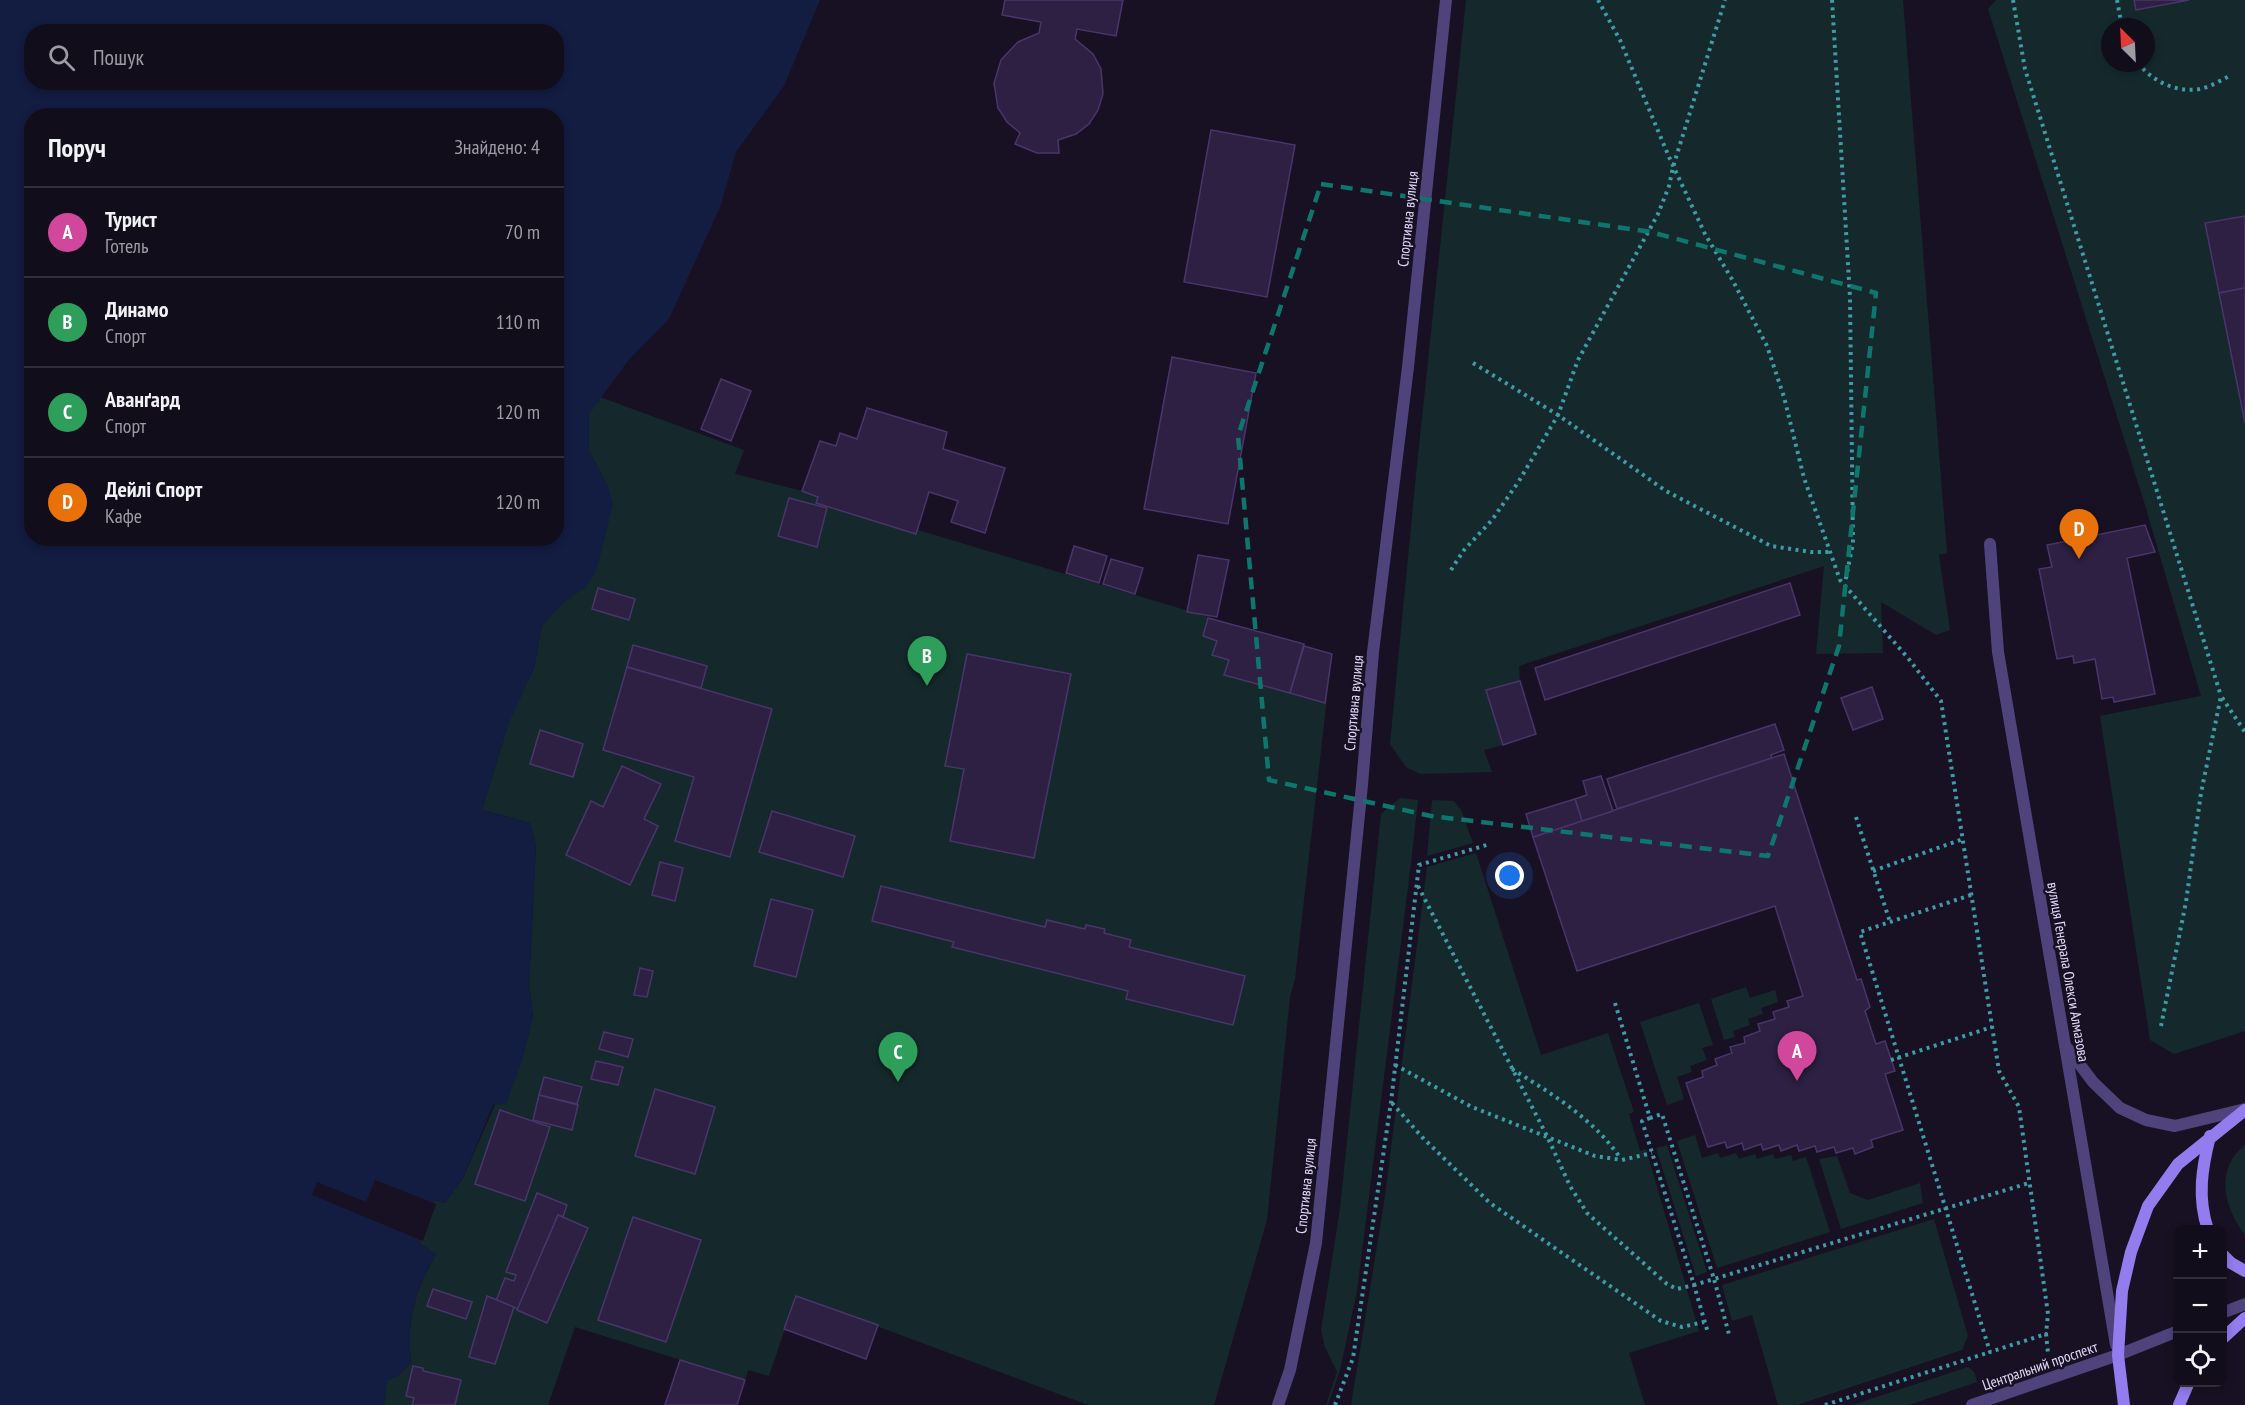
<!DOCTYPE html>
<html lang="uk">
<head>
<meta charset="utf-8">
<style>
	:root { --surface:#120d1a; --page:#1b1623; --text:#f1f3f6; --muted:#9c9ca2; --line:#312d39; --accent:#1a73e8 }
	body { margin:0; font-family:"PT Sans Narrow",sans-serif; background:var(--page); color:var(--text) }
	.controls { position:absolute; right:18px; bottom:18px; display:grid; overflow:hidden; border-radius:12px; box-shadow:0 3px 9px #0003 }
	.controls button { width:54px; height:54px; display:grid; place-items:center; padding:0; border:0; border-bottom:2px solid var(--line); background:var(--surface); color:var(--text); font:30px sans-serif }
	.compass { position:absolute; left:2101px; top:18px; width:54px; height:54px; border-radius:50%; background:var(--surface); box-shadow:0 3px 9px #0003; rotate:336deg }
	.you { position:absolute; left:1510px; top:876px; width:21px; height:21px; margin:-15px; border:4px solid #fff; border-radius:50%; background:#1a73e8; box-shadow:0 0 0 9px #1a73e833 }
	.badge { display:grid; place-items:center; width:39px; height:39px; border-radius:50%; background:var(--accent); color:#fff; font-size:20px; font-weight:700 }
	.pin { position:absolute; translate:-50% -50px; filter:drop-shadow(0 2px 3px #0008) }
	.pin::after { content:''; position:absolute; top:32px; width:21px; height:18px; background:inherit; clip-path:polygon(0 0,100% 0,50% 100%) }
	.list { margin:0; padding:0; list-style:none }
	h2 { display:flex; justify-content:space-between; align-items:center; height:78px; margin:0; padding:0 24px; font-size:26px }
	h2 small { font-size:20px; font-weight:400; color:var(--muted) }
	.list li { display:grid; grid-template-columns:39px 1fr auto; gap:18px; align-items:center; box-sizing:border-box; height:90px; padding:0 24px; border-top:2px solid var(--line) }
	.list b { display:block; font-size:22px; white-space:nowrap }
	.list p { margin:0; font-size:20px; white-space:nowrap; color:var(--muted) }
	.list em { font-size:20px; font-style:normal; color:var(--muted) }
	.icon { flex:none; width:33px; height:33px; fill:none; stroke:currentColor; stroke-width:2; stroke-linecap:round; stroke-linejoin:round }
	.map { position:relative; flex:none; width:2245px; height:1405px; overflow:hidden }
	.search { position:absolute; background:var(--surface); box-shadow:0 3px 9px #0003; left:24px; top:24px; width:540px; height:66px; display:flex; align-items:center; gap:15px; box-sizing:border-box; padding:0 21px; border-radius:24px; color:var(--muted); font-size:22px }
	.panel { position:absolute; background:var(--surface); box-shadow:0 3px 9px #0003; left:24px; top:108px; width:540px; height:438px; border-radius:24px }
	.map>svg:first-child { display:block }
	.green { fill:#15292c; fill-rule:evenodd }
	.water { fill:#131c41; fill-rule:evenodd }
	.pier { fill:#181123 }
	.building { fill:#2d2042; stroke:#49356b; stroke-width:1.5 }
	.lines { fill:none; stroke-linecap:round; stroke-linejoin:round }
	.path { stroke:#3f9ba8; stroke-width:4; stroke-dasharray:3 4.5; stroke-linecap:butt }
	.service { stroke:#4f437c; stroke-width:12 }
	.tertiary { stroke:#4f437c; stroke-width:12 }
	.secondary { stroke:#937cee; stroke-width:12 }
	.marked { fill:none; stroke:#0f766e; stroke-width:4.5; stroke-dasharray:12 8; stroke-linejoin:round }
	.labels { text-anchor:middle; stroke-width:5; stroke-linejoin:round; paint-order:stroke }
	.street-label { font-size:15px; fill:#e2d9fa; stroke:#181123 }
</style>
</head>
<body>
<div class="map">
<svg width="2245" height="1405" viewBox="0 0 2245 1405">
	<rect width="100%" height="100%" fill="#181123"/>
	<!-- green -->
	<g class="green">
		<path d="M1466,0H1903L1947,553L1939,555L1950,630L1936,635L1881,602L1883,653L1816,654L1824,566L1519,666L1520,681L1486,691L1503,745L1484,750L1492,772L1420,774L1406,767L1390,744L1416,475Z"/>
		<path d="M1996,0H2245V1031L2174,1054L2150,1040L2100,716L2201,696L2145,505L1988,9ZM2110,27H2146V63H2110Z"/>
		<path d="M600,397L744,450L735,474L802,491L818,497L816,503L916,533L918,530L1332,654L1295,979L1290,997L1267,1220L1214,1405H1088L796,1296L769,1376L748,1370L745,1380L575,1327L548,1405H384L387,1380L398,1376L411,1362C406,1318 415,1292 436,1254L419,1243L434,1200L445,1203L463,1178L533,1018L529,983L536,847L530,823L482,810L509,721L534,668L542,625L566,600L586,586L608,486L589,451V414Z"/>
		<path d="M1400,798L1418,800L1411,863L1357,1291L1340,1370L1328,1405H1326L1337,1372L1325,1347L1321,1330L1340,1209L1381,814Z"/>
		<path d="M1432,800L1454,801L1461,810L1473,843L1427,856Z"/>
		<path d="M1476,853L1541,1055L1608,1033L1634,1112L1629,1114L1640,1151L1646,1149L1699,1331L1629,1353L1645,1405H1351L1384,1203L1427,867Z"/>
		<path d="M1746,987L1750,998L1775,990L1778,1002L1761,1008L1763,1014L1748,1019L1750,1025L1733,1031L1735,1037L1724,1040L1711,999Z"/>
		<path d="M1699,1003L1713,1045L1702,1048L1707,1060L1690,1066L1692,1072L1677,1077L1684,1099L1667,1105L1640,1022Z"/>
		<path d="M1695,1135L1702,1158L1718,1153L1720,1158L1736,1153L1739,1159L1755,1154L1757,1159L1773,1154L1775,1159L1791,1155L1793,1161L1806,1157L1830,1232L1717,1268L1677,1141Z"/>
		<path d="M1667,1145L1707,1272L1696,1276L1656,1148Z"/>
		<path d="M2245,1145V1235C2224,1208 2214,1169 2245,1145Z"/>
		<path d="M1837,1156L1850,1193L1868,1200L1920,1183L1923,1203L1841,1229L1819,1159Z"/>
		<path d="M1934,1219L1968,1336L1962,1350L1797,1405H1778L1752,1315L1732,1321L1722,1285Z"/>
		<path d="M1968,1367L1974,1372L1977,1382L1909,1405H1852Z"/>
	</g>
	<!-- water -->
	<path class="water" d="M0,0H820L784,86L736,152L721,205L669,319L628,361L589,414V451L608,486L613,504L600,557L595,573L586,587L566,600L542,625L534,668L509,722L482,810L530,823L536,847L529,983L533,1018L522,1061L506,1104L493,1105L463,1178L445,1203L434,1200L419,1243L436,1254C415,1292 406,1318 411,1362L398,1376L387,1380L384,1405H0ZM32,32H556V82H32ZM32,116H556V538H32Z"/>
	<!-- pier -->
	<path class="pier" d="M375,1180L436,1204L423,1241L312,1195L317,1182L366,1202Z"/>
	<!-- building -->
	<g class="building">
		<path d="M1005,0H1123L1116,36L1077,29L1075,39L1093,54L1101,69L1103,94L1098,110L1089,124L1076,134L1058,140L1059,153H1037L1015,144L1020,133L1007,122L998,108L994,83L1001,60L1018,42L1039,33L1041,22L1002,15Z"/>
		<path d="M2134,0H2189L2136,10Z"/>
		<path d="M1211,130L1295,145L1267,297L1184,282Z"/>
		<path d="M2245,216V288L2219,293L2205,223Z"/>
		<path d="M2245,288V423L2219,293Z"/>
		<path d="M1172,357L1256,373L1228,524L1144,509Z"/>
		<path d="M721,379L751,391L731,441L701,429Z"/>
		<path d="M867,408L947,432L943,449L1005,468L985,533L951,522L958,501L929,492L916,534L816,503L818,497L802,491L820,441L836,446L840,433L857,439Z"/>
		<path d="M789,498L827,508L817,547L778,536Z"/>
		<path d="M2145,525L2155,552L2127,558L2155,694L2114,702L2113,697L2102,699L2095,659L2074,663L2073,656L2057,659L2039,569L2052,567L2047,545Z"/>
		<path d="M1074,546L1107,556L1099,583L1066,573Z"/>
		<path d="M1198,555L1229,560L1217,617L1187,612Z"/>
		<path d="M1111,559L1143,568L1135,594L1103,584Z"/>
		<path d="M1790,583L1800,615L1545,700L1535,668Z"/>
		<path d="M598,588L635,599L629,620L592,609Z"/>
		<path d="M1208,618L1304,644L1290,693L1224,675L1229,660L1212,655L1217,641L1203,636Z"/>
		<path d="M633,645L707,666L701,688L627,667Z"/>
		<path d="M1304,646L1332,654L1325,703L1290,693Z"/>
		<path d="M967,654L1071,674L1034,858L950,841L964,769L945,766Z"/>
		<path d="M627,667L772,709L730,857L675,841L694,777L603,750Z"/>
		<path d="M1520,681L1536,734L1503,745L1486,690Z"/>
		<path d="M1872,687L1883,719L1853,730L1841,698Z"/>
		<path d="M1775,724L1784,750L1771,755L1772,758L1617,809L1607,779Z"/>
		<path d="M540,730L583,744L573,777L530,764Z"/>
		<path d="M1784,754L1857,980L1861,979L1870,1007L1865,1011L1876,1044L1885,1041L1895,1071L1885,1074L1903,1130L1871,1140L1873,1147L1855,1154L1853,1148L1836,1153L1834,1147L1817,1152L1815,1146L1799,1151L1797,1145L1781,1151L1779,1145L1763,1150L1761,1144L1744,1150L1742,1143L1727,1148L1725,1142L1708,1147L1686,1083L1703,1077L1702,1071L1717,1065L1715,1059L1732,1053L1730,1047L1745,1043L1744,1037L1760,1031L1758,1024L1775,1019L1773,1012L1789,1007L1787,1001L1803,996L1775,906L1577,971L1533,837Z"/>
		<path d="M622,766L661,784L644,819L658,826L630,885L566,855L591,801L603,807Z"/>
		<path d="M1601,776L1613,811L1582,821L1575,799L1587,795L1583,781Z"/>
		<path d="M1575,799L1582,821L1533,837L1526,814Z"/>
		<path d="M772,811L855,836L843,877L759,852Z"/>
		<path d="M660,862L683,868L675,901L652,895Z"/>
		<path d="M881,886L1045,927L1047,920L1085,929L1086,925L1105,929L1104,933L1131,940L1129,947L1245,976L1233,1025L1126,999L1128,991L952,947L954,942L872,921Z"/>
		<path d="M771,899L813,910L796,977L754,966Z"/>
		<path d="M640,968L653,971L647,997L634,995Z"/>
		<path d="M604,1032L633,1039L628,1057L599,1049Z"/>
		<path d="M596,1061L623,1067L618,1085L591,1079Z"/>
		<path d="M544,1077L582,1087L577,1104L539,1095Z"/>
		<path d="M655,1089L715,1107L695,1174L635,1156Z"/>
		<path d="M539,1095L578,1105L572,1130L533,1120Z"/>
		<path d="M500,1110L550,1127L525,1201L475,1184Z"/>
		<path d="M537,1193L567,1205L563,1217L558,1215L518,1309L496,1301L505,1278L514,1281L516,1275L506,1272Z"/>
		<path d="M558,1215L588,1228L547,1323L517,1310Z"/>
		<path d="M633,1217L701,1240L666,1342L598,1320Z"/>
		<path d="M433,1289L472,1302L466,1319L427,1306Z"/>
		<path d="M487,1296L514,1307L495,1364L469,1357Z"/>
		<path d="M796,1296L878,1325L866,1359L784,1329Z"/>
		<path d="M680,1360L745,1380L737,1405H665Z"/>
		<path d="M413,1366L423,1368V1371L461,1380L455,1405H412L414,1398L406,1396Z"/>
	</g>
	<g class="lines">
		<!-- path -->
		<g class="path">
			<path d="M1598,0L1620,40L1669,157L1705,234L1733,281L1767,346L1784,397L1804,478L1840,580L1908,658L1941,701L1999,1071L2019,1107L2048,1314L2046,1334"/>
			<path d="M1832,0L1850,297L1853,543L1845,583"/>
			<path d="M2013,0L2025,69L2221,696"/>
			<path d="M2117,0L2122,27"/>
			<path d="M2138,63C2152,81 2176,93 2200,89C2210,87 2221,80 2230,76"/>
			<path d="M1473,363L1558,415L1666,491L1771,546L1811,552H1830"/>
			<path d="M1451,570L1464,550L1492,520L1519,481L1558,415L1578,360L1658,214L1669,186L1673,167L1725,0"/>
			<path d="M1856,817L1890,922"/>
			<path d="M1873,871L1963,839"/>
			<path d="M1418,886L1547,1136L1570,1186L1587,1213L1667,1284L1677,1289L1694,1285L1708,1333"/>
			<path d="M1971,895L1860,932L1990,1352L2046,1334L2048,1353"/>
			<path d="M1615,1003L1650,1118L1662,1114L1714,1279L2029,1183"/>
			<path d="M2161,1026L2186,902L2201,793L2221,696L2245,732"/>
			<path d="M1891,1060L1992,1027"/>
			<path d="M1395,1065L1472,1107L1595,1156L1622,1160L1652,1153"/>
			<path d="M1512,1069C1552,1094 1594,1119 1621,1159"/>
			<path d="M1392,1103L1422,1137L1490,1203L1565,1255L1661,1321L1682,1327L1704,1322"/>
			<path d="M1650,1118L1642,1121L1694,1285L1714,1279L1730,1338"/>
			<path d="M1335,1405L1353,1358L1391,1102L1419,865L1490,844"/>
			<path d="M1825,1405L1990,1352"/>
		</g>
		<!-- service -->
		<g class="service">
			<path d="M1990,544L1998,652L2116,1345"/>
			<path d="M2068,1049L2093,1082L2120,1108L2146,1120L2175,1126L2245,1109"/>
		</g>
		<!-- tertiary -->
		<g class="tertiary">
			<path d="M2222,1313L2245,1304"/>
			<path d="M1278,1405L1290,1370L1316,1243L1362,785L1373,652L1408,367L1446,0"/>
			<path d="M1972,1405L2118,1355L2178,1331"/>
		</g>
		<!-- secondary -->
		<g class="secondary">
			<path d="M2208,1230C2197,1197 2202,1168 2210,1136"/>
			<path d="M2222,1254L2231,1263L2245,1271"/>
			<path d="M2222,1339L2245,1318"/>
			<path d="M2124,1405L2118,1355L2122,1291L2131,1252L2148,1206L2178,1164L2245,1110"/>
			<path d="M2179,1405L2189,1382"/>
		</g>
	</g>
	<!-- marked area -->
	<path class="marked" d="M1321,184L1651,232L1876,293L1839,646L1768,856L1431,816L1269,780L1238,436Z"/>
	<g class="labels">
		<!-- street labels -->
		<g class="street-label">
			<text transform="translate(1408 219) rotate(-84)" y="5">Спортивна вулиця</text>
			<text transform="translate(1354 703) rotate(-85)" y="5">Спортивна вулиця</text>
			<text transform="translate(2068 972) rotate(80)" y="5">вулиця Генерала Олекси Алмазова</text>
			<text transform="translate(1306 1186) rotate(-84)" y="5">Спортивна вулиця</text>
			<text transform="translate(2040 1366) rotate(-19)" y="5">Центральний проспект</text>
		</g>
	</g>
</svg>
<div class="controls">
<button>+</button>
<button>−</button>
<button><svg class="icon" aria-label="locate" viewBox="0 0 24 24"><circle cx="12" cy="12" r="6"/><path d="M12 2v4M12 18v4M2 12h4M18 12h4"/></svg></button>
</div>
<svg class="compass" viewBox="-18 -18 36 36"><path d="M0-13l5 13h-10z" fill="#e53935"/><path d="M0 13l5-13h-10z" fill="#9c9ca2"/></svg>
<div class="you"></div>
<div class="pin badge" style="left:1797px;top:1081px;background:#d1479c">A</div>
<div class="pin badge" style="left:927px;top:686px;background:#2e9e5b">B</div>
<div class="pin badge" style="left:898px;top:1082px;background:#2e9e5b">C</div>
<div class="pin badge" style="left:2079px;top:559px;background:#e8710a">D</div>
<div class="search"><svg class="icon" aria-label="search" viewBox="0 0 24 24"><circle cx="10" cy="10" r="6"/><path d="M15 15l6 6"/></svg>Пошук</div>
<section class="panel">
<h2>Поруч<small>Знайдено: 4</small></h2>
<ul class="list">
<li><span class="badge" style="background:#d1479c">A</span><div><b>Турист</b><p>Готель</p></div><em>70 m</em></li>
<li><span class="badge" style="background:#2e9e5b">B</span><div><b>Динамо</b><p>Спорт</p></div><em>110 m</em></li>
<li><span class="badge" style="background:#2e9e5b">C</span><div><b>Аванґард</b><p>Спорт</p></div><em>120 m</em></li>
<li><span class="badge" style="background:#e8710a">D</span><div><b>Дейлі Спорт</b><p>Кафе</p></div><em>120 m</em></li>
</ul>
</section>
</div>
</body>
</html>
